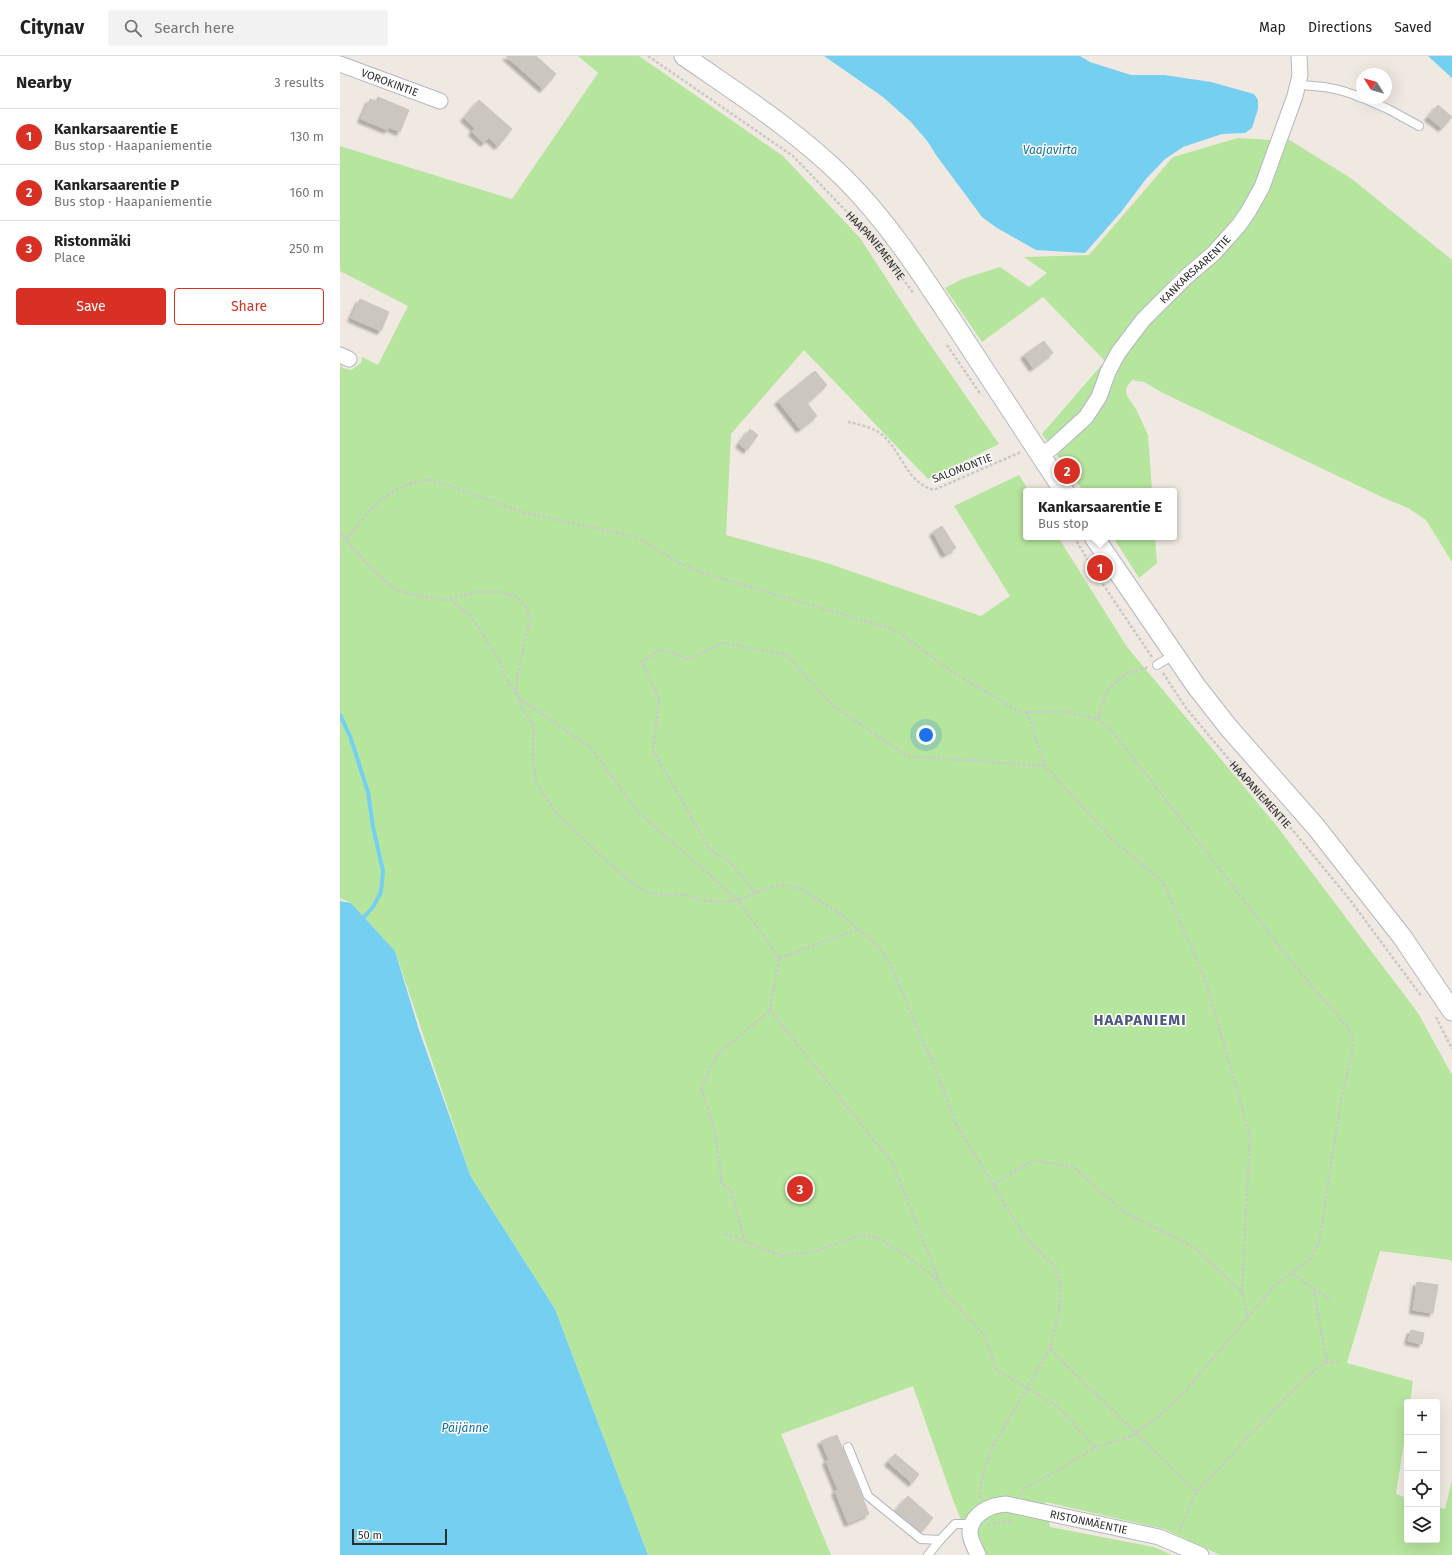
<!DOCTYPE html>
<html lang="en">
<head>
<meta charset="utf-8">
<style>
	:root { --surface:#fff; --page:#f2f2f2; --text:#202124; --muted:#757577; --line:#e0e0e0; --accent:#d93025 }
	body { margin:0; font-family:"Fira Sans",sans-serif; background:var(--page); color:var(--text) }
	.controls { position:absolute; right:12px; bottom:12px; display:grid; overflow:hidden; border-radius:4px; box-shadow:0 4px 16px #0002 }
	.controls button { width:36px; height:36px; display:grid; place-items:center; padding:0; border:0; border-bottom:1px solid var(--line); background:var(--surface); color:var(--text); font:20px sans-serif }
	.compass { position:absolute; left:1016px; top:12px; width:36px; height:36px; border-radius:50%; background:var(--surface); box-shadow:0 4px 16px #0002; rotate:307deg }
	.scale { position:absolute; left:12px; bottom:10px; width:95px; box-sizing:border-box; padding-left:4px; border:2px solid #2e2e2e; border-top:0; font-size:11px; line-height:14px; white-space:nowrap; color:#2e2e2e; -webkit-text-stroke:3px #fff; paint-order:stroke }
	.you { position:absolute; left:586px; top:679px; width:14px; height:14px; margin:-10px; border:3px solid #fff; border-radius:50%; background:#1a73e8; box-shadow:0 0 0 6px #1a73e833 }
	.badge { display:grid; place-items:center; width:26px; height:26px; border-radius:50%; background:var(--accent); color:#fff; font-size:13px; font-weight:700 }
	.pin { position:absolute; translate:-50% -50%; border:2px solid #fff; box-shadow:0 1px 4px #0006 }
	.popup { position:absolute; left:683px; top:432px; width:154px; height:52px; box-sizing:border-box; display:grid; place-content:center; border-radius:4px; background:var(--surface); filter:drop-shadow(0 1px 3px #0005); font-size:13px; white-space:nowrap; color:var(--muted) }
	.popup b { font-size:15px; color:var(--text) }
	.popup::after { content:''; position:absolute; left:50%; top:100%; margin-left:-8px; border:8px solid transparent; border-top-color:var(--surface) }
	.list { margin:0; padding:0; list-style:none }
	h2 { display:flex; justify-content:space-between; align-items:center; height:52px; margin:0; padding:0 16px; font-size:17px }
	h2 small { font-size:13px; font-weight:400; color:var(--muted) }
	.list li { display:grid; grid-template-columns:26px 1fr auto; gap:12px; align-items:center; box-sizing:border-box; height:56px; padding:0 16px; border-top:1px solid var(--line) }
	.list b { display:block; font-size:15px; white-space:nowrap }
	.list p { margin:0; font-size:13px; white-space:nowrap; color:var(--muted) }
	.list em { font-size:13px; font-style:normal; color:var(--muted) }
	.actions { display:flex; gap:8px; padding:12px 16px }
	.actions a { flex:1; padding:9px 0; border:1px solid var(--accent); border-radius:4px; text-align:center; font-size:14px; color:var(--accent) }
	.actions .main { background:var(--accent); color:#fff }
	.icon { flex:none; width:22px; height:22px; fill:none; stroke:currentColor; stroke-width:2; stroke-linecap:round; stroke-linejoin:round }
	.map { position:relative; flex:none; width:1112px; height:1499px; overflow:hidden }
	header { display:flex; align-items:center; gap:24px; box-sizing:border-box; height:56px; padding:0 20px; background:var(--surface); border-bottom:1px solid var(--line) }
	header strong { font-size:19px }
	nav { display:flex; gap:22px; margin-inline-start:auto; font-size:14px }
	.search { width:280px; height:36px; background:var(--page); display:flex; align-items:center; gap:10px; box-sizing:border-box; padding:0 14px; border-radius:4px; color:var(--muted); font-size:15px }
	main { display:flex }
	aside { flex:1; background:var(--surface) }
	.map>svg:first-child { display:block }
	.green { fill:#b6e59e }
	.water { fill:#75cff0 }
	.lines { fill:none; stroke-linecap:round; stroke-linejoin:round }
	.stream { stroke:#75cff0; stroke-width:4 }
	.building { fill:#cbc7bf; stroke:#cbc5ba; filter:url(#shadow) }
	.service-casing { stroke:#b4b7c1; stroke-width:10 }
	.minor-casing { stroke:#b4b7c1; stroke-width:17 }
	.tertiary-casing { stroke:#b4b7c1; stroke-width:21 }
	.path { stroke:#c9c9c9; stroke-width:2.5; stroke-dasharray:3 2; stroke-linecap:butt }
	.service { stroke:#fff; stroke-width:8 }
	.minor { stroke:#fff; stroke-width:15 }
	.tertiary { stroke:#fff; stroke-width:19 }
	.labels { text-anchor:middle; stroke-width:3; stroke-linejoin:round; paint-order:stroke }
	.street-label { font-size:11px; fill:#2e2e2e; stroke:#fff }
	.water-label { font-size:12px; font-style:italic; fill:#0d6fa3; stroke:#fff }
	.district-label { font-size:15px; font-weight:bold; letter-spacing:1px; fill:#4d5680; stroke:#fff }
</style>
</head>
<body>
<header>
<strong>Citynav</strong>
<div class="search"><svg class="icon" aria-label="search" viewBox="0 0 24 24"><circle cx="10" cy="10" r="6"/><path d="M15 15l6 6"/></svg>Search here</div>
<nav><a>Map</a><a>Directions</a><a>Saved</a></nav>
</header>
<main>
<aside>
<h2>Nearby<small>3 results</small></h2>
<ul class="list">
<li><span class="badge">1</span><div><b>Kankarsaarentie E</b><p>Bus stop · Haapaniementie</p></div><em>130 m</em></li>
<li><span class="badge">2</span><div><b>Kankarsaarentie P</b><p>Bus stop · Haapaniementie</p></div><em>160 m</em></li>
<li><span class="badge">3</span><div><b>Ristonmäki</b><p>Place</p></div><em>250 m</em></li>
</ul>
<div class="actions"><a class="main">Save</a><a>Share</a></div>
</aside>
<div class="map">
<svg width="1112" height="1499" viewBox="0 0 1112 1499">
	<defs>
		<filter id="shadow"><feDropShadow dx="-3.5" dy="3.5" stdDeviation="1" flood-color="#0004"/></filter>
	</defs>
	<rect width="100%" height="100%" fill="#efe9e1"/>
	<!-- green -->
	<g class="green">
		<path d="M238,0H299L443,100L520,182L578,271L659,388L588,423L464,294L391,378L386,479L487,507L641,560L670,540L614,450L679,419L689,435H686V481H718L787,591L936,769L1078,957L1112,1019V1206L1110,1204L1040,1195L1007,1307L1073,1325L1070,1346H1067V1367L1056,1438L1067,1442V1484H1097V1451L1105,1453L1112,1424V1499H880L824,1473L705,1446L710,1471L814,1491L832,1499H635L613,1444L573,1330L441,1378L491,1499H308L215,1253L131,1121L55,895L11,847L0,842V308L3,312L11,314L21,307L22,301L38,309L68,250L0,215V90L172,143L258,17Z"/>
		<path d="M898,82L933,84L916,131L871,193L836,218L793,268L810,266L927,132L948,83L1012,123L1112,204V506L1086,464L1068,452L1044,442L825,338L804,326L792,324L786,332L787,340L796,353L808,379L812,435H743L702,378L765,305L703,241L642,286L605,232L622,223L660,211L689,231L707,217L684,201L749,199L833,101Z"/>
		<path d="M773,481H815L817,507L799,522Z"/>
	</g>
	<!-- water -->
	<g class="water">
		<path d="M484,0H740L750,6L791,19H824L871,26L914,38L918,44V53L912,72L905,77L882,78L843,91L825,103L806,123L781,156L745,197L696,194L657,172L642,161L596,99L588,86L571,66L543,41Z"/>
		<path d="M1088,0H1112V22Z"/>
		<path d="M0,845L11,847L55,895L79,974L131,1121L215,1253L308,1499H0Z"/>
	</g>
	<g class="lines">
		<!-- stream -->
		<path class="stream" d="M0,659L10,680L28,736L33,771L43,815L41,836L33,851L24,861"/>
	</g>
	<!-- building -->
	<g class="building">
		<path d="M166,0H196L216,18L203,33Z"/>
		<path d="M38,41L69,54L60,76L49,71L48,74L21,63L30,43L36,45Z"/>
		<path d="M139,44L172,73L158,90L149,82L144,87L132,76L135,72L124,62Z"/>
		<path d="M1098,49L1112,61L1102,72L1088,61Z"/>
		<path d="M20,243L49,256L41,275L11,262Z"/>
		<path d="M704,285L713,297L693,312L684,299Z"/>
		<path d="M475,315L487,329L467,347L477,360L460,373L438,345Z"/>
		<path d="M410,373L418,379L407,394L399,388Z"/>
		<path d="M602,470L616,492L605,498L593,476Z"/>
		<path d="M1077,1226L1098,1229L1093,1257L1073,1254Z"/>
		<path d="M1071,1274L1084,1277L1082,1288L1068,1285Z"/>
		<path d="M497,1379L529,1458L508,1467L495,1435L498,1434L486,1405L489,1404L481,1385Z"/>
		<path d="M555,1398L579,1418L572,1427L548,1406Z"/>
		<path d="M568,1440L593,1462L581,1476L555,1455Z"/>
	</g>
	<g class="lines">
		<!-- service casing -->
		<g class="service-casing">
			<g id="service">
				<path d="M958,29C982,30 999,32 1022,42"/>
				<path d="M1023,42L1048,53L1079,70"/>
				<path d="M817,609L835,598"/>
				<path d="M508,1391L528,1440L581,1483L600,1484L615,1468H632"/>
				<path d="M588,1499L600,1484"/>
			</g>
		</g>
		<!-- minor casing -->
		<g class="minor-casing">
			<g id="minor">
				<path id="s3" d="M0,8L100,45"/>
				<path d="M0,299L9,303"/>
				<path id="s4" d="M700,399L712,392L746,361L759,341L768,316L778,297L803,264L846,221L874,197L899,169L908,156L922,131L955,40L960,19L959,0"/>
				<path id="s5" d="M638,1499C635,1492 629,1482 630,1475C632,1457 651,1449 666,1448L819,1481L861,1499"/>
			</g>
		</g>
		<!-- tertiary casing -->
		<g class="tertiary-casing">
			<g id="tertiary">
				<path d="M344,0C399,38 457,75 505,123C550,168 584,222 619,275C654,328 689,382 724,435"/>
				<path d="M754,481L856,630L889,672L976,771L1063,882L1112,955"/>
			</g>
		</g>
		<!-- path -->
		<g class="path">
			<path id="s1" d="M308,0L453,100L534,184L574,238"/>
			<path d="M607,289L641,339"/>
			<path d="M508,366C518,368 531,371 540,377C562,394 565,426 594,434L681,396"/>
			<path d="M0,477L32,513L56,534L70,538L104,544L136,536H160L177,541L187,552L190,564L178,616L176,635L182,652L194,670L193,706L196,724L203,738L217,758L283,820L306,836L325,839L343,838L362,844L382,846L398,844L432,831L444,829L462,833L500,858L527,880L543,896L553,915L601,1027L616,1068L685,1181L715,1211L721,1228L719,1257L710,1293L653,1390C646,1407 640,1425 640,1442"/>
			<path d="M734,481L758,521L812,601"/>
			<path d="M7,484C26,455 55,424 92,424L186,457L293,480L302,484L339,507L357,515L552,573L560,577L614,617L677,654L687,656L723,655L758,663L770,672L950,904L1009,973L1013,980V993L1001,1044L979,1187L970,1203L934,1230L842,1339L814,1364L789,1381L755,1391L729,1408L687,1431L680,1438"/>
			<path d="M110,543L130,559L160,605L165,621L179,642L250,691L299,757L398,844L439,902L430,954L553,1108L603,1235L645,1280L656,1313L717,1350L755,1391"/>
			<path id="s2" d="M823,617L846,652L892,707L955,777L1010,844L1082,941"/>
			<path d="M687,656L705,710"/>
			<path d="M758,663L767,634L787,617L809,611"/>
			<path d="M416,837L389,805L370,794L313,694L319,643L302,606L321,593L349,603L382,587L445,598L492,649L567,700L705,710L773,784L823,826L865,923L910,1079L902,1235L908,1262"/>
			<path d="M439,902L519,873"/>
			<path d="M1096,961L1112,993"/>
			<path d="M653,1129L693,1104L733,1111L784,1156L855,1192L901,1235"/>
			<path d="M385,1178L443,1200L475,1195L522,1179L538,1182L566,1199L599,1225"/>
			<path d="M405,1186L391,1135L382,1128L375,1075L361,1032L377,999L430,954"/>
			<path d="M974,1233L990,1243"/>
			<path d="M710,1293L856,1436"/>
			<path d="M986,1306H1001"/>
			<path d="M648,1469L673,1464"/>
			<path d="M839,1476L856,1436L964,1323L987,1305L973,1232L952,1217"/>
		</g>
		<!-- service -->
		<use href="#service" class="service"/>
		<!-- minor -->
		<use href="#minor" class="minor"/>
		<!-- tertiary -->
		<use href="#tertiary" class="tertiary"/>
	</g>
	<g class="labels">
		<!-- street labels -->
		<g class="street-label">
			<text dy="4" stroke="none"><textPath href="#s3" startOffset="53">VOROKINTIE</textPath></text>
			<text dy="4" stroke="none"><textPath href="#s1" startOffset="298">HAAPANIEMENTIE</textPath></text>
			<text dy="4" stroke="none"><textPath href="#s4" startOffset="246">KANKARSAARENTIE</textPath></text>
			<text transform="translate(622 412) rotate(-21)" y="4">SALOMONTIE</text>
			<text dy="4" stroke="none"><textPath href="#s2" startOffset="156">HAAPANIEMENTIE</textPath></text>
			<text dy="4" stroke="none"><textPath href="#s5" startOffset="159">RISTONMÄENTIE</textPath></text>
		</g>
		<!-- water labels -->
		<g class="water-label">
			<text x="710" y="98">Vaajavirta</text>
			<text x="125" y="1376">Päijänne</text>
		</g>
		<!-- district labels -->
		<g class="district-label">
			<text x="800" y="969">HAAPANIEMI</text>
		</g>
	</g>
</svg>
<div class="controls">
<button>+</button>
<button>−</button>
<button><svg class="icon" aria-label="locate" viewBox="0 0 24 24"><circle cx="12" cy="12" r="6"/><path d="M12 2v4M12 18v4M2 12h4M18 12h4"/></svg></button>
<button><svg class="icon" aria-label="layers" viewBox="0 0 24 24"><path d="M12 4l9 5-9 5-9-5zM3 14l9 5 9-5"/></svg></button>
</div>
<svg class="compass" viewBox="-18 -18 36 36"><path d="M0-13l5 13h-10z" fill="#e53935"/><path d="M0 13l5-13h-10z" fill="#757577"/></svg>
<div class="scale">50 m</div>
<div class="you"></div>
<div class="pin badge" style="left:760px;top:512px">1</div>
<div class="popup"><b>Kankarsaarentie E</b>Bus stop</div>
<div class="pin badge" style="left:727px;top:415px">2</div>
<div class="pin badge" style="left:460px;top:1133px">3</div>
</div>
</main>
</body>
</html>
